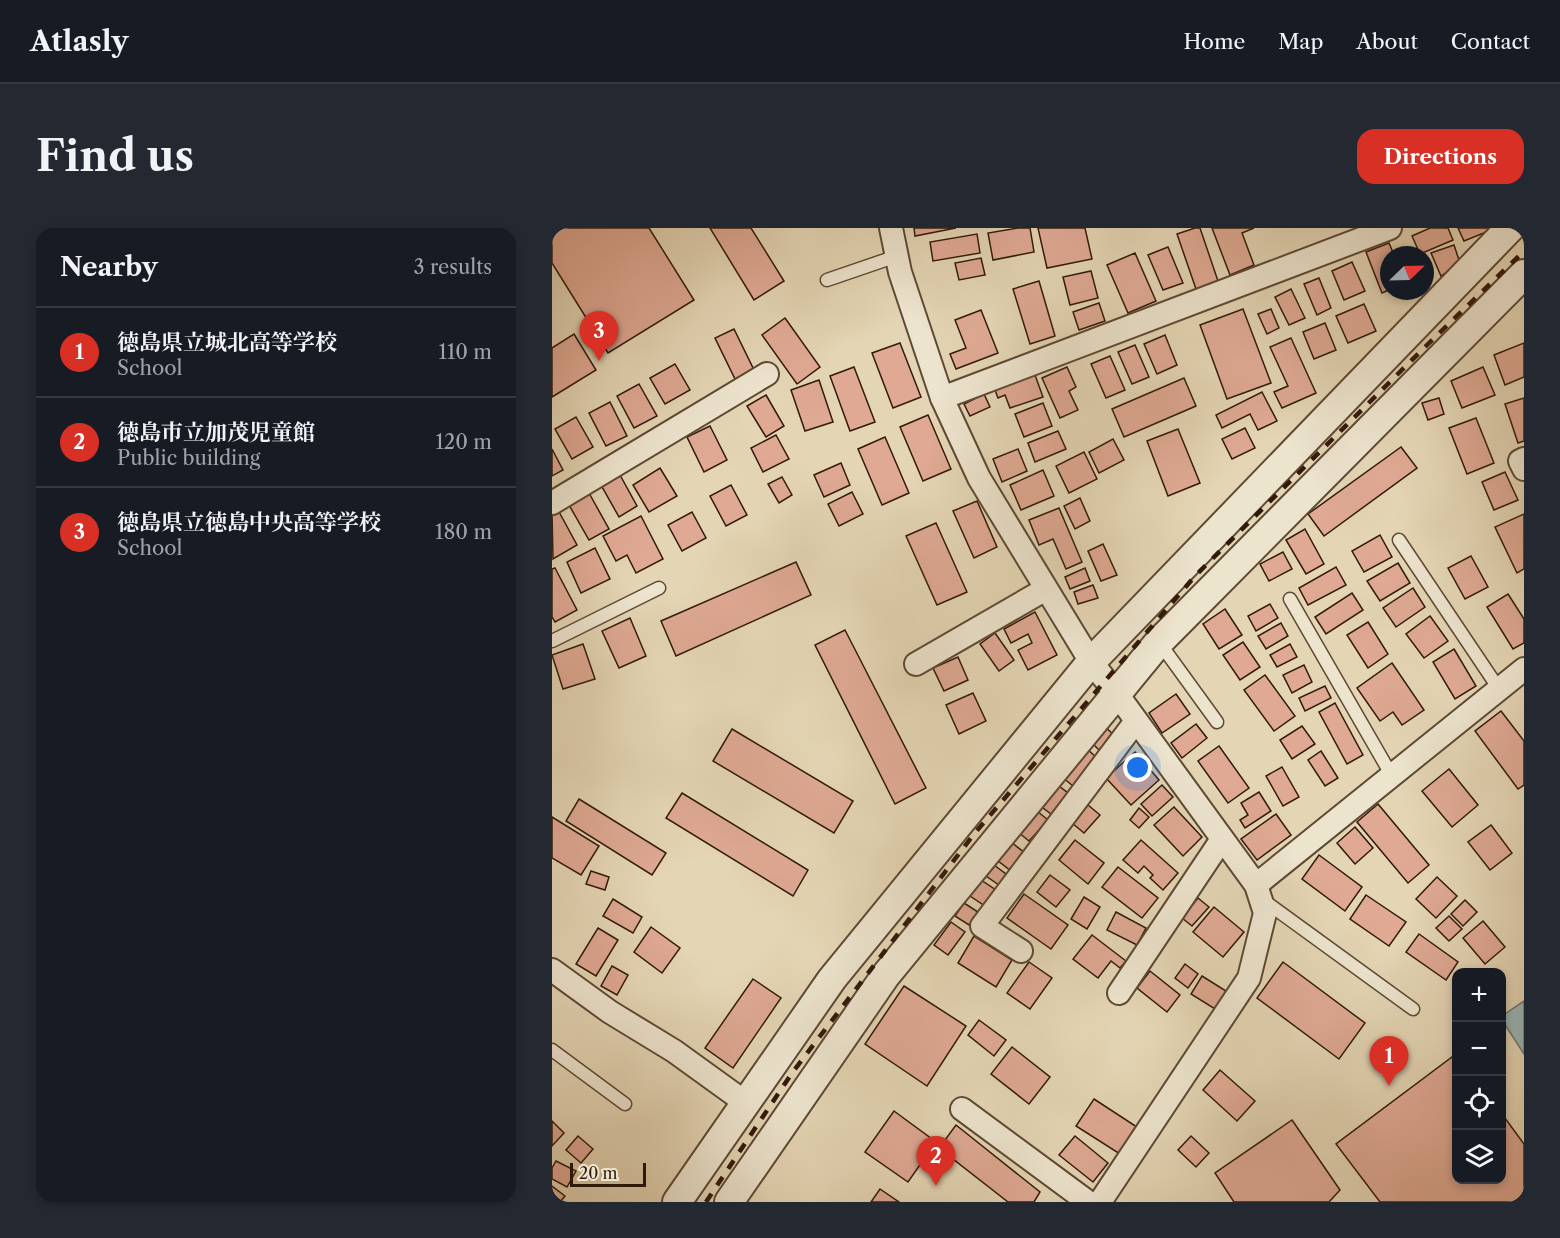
<!DOCTYPE html>
<html lang="en">
<head>
<meta charset="utf-8">
<style>
	:root { --surface:#171b24; --page:#242831; --text:#f1f3f6; --muted:#9ea1a6; --line:#363941; --accent:#d93025 }
	body { margin:0; font-family:"Libre Caslon Text","Noto Serif JP",serif; background:var(--page); color:var(--text) }
	.controls { position:absolute; right:18px; bottom:18px; display:grid; overflow:hidden; border-radius:12px; box-shadow:0 3px 9px #0003 }
	.controls button { width:54px; height:54px; display:grid; place-items:center; padding:0; border:0; border-bottom:2px solid var(--line); background:var(--surface); color:var(--text); font:30px sans-serif }
	.compass { position:absolute; left:828px; top:18px; width:54px; height:54px; border-radius:50%; background:var(--surface); box-shadow:0 3px 9px #0003; rotate:67deg }
	.scale { position:absolute; left:18px; bottom:15px; width:76px; box-sizing:border-box; padding-left:6px; border:3px solid #311a09; border-top:0; font-size:16px; line-height:21px; white-space:nowrap; color:#311a09; -webkit-text-stroke:4px #ede4ce; paint-order:stroke }
	.you { position:absolute; left:586px; top:540px; width:21px; height:21px; margin:-15px; border:4px solid #fff; border-radius:50%; background:#1a73e8; box-shadow:0 0 0 9px #1a73e833 }
	.badge { display:grid; place-items:center; width:39px; height:39px; border-radius:50%; background:var(--accent); color:#fff; font-size:20px; font-weight:700 }
	.pin { position:absolute; translate:-50% -50px; filter:drop-shadow(0 2px 3px #0008) }
	.pin::after { content:''; position:absolute; top:32px; width:21px; height:18px; background:inherit; clip-path:polygon(0 0,100% 0,50% 100%) }
	.list { margin:0; padding:0; list-style:none }
	h2 { display:flex; justify-content:space-between; align-items:center; height:78px; margin:0; padding:0 24px; font-size:26px }
	h2 small { font-size:20px; font-weight:400; color:var(--muted) }
	.list li { display:grid; grid-template-columns:39px 1fr auto; gap:18px; align-items:center; box-sizing:border-box; height:90px; padding:0 24px; border-top:2px solid var(--line) }
	.list b { display:block; font-size:22px; white-space:nowrap }
	.list p { margin:0; font-size:20px; white-space:nowrap; color:var(--muted) }
	.list em { font-size:20px; font-style:normal; color:var(--muted) }
	.icon { flex:none; width:33px; height:33px; fill:none; stroke:currentColor; stroke-width:2; stroke-linecap:round; stroke-linejoin:round }
	.map { position:relative; flex:none; width:972px; height:974px; overflow:hidden; border-radius:18px }
	header { display:flex; align-items:center; gap:36px; box-sizing:border-box; height:84px; padding:0 30px; background:var(--surface); border-bottom:2px solid var(--line) }
	header strong { font-size:28px }
	nav { display:flex; gap:33px; margin-inline-start:auto; font-size:21px }
	.intro { display:flex; align-items:center; justify-content:space-between; box-sizing:border-box; height:144px; padding:0 36px }
	h1 { margin:0; font-size:42px }
	.button { padding:15px 27px; border-radius:18px; background:var(--accent); color:#fff; font-size:21px; font-weight:700 }
	main { display:flex; gap:36px; padding:0 36px }
	aside { flex:1; background:var(--surface); border-radius:18px; box-shadow:0 3px 9px #0003 }
	.map>svg:first-child { display:block }
	.water { fill:#9ab6b8; stroke:#707872; stroke-width:1.5 }
	.building { fill:#dfa993; stroke:#311a09; stroke-width:1.5 }
	.lines { fill:none; stroke-linecap:round; stroke-linejoin:round }
	.service-casing { stroke:#5e4934; stroke-width:15 }
	.minor-casing { stroke:#5e4934; stroke-width:26 }
	.tertiary-casing { stroke:#5e4934; stroke-width:32 }
	.service { stroke:#ede4ce; stroke-width:12 }
	.minor { stroke:#ede4ce; stroke-width:22 }
	.tertiary { stroke:#ede4ce; stroke-width:28 }
	.rail { stroke:#311a09; stroke-width:4.5; stroke-dasharray:10 10; stroke-linecap:butt }
</style>
</head>
<body>
<header>
<strong>Atlasly</strong>
<nav><a>Home</a><a>Map</a><a>About</a><a>Contact</a></nav>
</header>
<div class="intro"><h1>Find us</h1><a class="button">Directions</a></div>
<main>
<aside>
<h2>Nearby<small>3 results</small></h2>
<ul class="list">
<li><span class="badge">1</span><div><b>徳島県立城北高等学校</b><p>School</p></div><em>110 m</em></li>
<li><span class="badge">2</span><div><b>徳島市立加茂児童館</b><p>Public building</p></div><em>120 m</em></li>
<li><span class="badge">3</span><div><b>徳島県立徳島中央高等学校</b><p>School</p></div><em>180 m</em></li>
</ul>
</aside>
<div class="map">
<svg width="972" height="974" viewBox="0 0 972 974">
	<rect width="100%" height="100%" fill="#e4d5b4"/>
	<filter id="stains"><feTurbulence type="fractalNoise" baseFrequency=".00333" numOctaves="4"/><feColorMatrix values="0 0 0 0 .2 0 0 0 0 .09 0 0 0 0 .02 0 0 0 .5 -.17"/></filter>
	<radialGradient id="worn" r=".72"><stop offset=".6" stop-color="#630" stop-opacity="0"/><stop offset="1" stop-color="#630" stop-opacity=".3"/></radialGradient>
	<!-- water -->
	<path class="water" d="M972,773V826L950,792V788Z"/>
	<!-- building -->
	<g class="building">
		<path d="M0,0H97L142,72L56,125L0,35Z"/>
		<path d="M158,0H199L232,53L202,72Z"/>
		<path d="M362,0H404L363,8Z"/>
		<path d="M466,0H478L482,24L441,32L436,5Z"/>
		<path d="M486,0H533L540,31L495,40Z"/>
		<path d="M643,0H648L666,53L644,61L625,6Z"/>
		<path d="M660,0H702L690,5L702,37L678,47Z"/>
		<path d="M878,0H896L901,12L868,26L860,8Z"/>
		<path d="M906,0H944L912,13Z"/>
		<path d="M425,6L428,25L381,33L378,14Z"/>
		<path d="M837,15L842,27H837V62L830,65L814,24Z"/>
		<path d="M902,17L908,35L889,48L879,25Z"/>
		<path d="M616,19L631,55L611,62L596,27Z"/>
		<path d="M583,25L604,73L576,85L555,37Z"/>
		<path d="M429,30L433,47L407,52L403,35Z"/>
		<path d="M800,34L813,63L792,72L780,43Z"/>
		<path d="M539,43L546,70L518,77L511,49Z"/>
		<path d="M767,50L779,80L765,87L752,56Z"/>
		<path d="M487,53L503,108L478,116L461,61Z"/>
		<path d="M739,61L753,90L737,97L723,69Z"/>
		<path d="M547,75L553,93L527,102L521,84Z"/>
		<path d="M812,76L824,103L796,115L784,88Z"/>
		<path d="M691,81L719,155L675,171L648,97Z"/>
		<path d="M719,81L727,100L715,106L706,86Z"/>
		<path d="M429,82L446,125L404,141L398,126L414,120L403,92Z"/>
		<path d="M233,90L268,139L245,156L210,107Z"/>
		<path d="M773,95L784,122L762,131L751,104Z"/>
		<path d="M182,101L202,142L183,151L163,110Z"/>
		<path d="M22,106L44,142L0,169V120Z"/>
		<path d="M613,107L625,137L605,146L592,116Z"/>
		<path d="M739,110L764,165L730,180L722,164L736,158L718,119Z"/>
		<path d="M348,115L369,169L341,180L320,125Z"/>
		<path d="M972,115V149L953,157L942,127Z"/>
		<path d="M583,117L597,149L580,156L566,124Z"/>
		<path d="M558,128L573,162L554,170L539,136Z"/>
		<path d="M123,136L138,162L113,176L98,150Z"/>
		<path d="M302,139L323,194L298,203L278,148Z"/>
		<path d="M515,139L524,159L517,163L526,182L508,190L490,150Z"/>
		<path d="M931,139L943,167L910,180L899,153Z"/>
		<path d="M483,147L491,169L458,180L453,167L446,170L443,162Z"/>
		<path d="M632,150L644,178L572,209L560,181Z"/>
		<path d="M267,152L281,194L253,203L239,162Z"/>
		<path d="M87,156L105,188L82,200L65,168Z"/>
		<path d="M710,164L725,193L706,202L698,186L670,200L664,187Z"/>
		<path d="M432,166L438,179L418,188L412,176Z"/>
		<path d="M214,167L232,198L214,209L195,178Z"/>
		<path d="M887,170L892,186L876,192L870,175Z"/>
		<path d="M972,170V213L966,215L953,176Z"/>
		<path d="M58,174L75,208L54,218L37,185Z"/>
		<path d="M491,175L500,198L472,209L463,186Z"/>
		<path d="M376,187L399,241L371,253L348,199Z"/>
		<path d="M24,189L41,219L20,231L3,201Z"/>
		<path d="M924,190L942,235L915,246L897,200Z"/>
		<path d="M158,198L175,232L152,244L135,209Z"/>
		<path d="M693,200L703,220L680,231L670,211Z"/>
		<path d="M626,201L648,255L616,268L595,213Z"/>
		<path d="M506,203L514,221L483,234L476,215Z"/>
		<path d="M224,207L237,231L211,244L199,220Z"/>
		<path d="M333,209L357,265L330,277L306,221Z"/>
		<path d="M561,211L572,232L547,245L537,224Z"/>
		<path d="M849,219L865,240L772,308L756,286Z"/>
		<path d="M0,221L11,242L0,248Z"/>
		<path d="M466,221L475,243L450,254L441,231Z"/>
		<path d="M532,224L545,251L517,265L504,238Z"/>
		<path d="M289,235L298,257L272,269L262,247Z"/>
		<path d="M108,240L125,268L97,284L81,257Z"/>
		<path d="M491,242L502,268L469,282L458,257Z"/>
		<path d="M953,244L966,272L942,282L930,254Z"/>
		<path d="M68,247L85,278L67,289L49,257Z"/>
		<path d="M230,249L240,267L227,275L216,256Z"/>
		<path d="M179,257L195,287L174,298L158,268Z"/>
		<path d="M300,264L311,286L287,298L276,276Z"/>
		<path d="M37,265L57,301L37,312L17,277Z"/>
		<path d="M528,270L538,293L523,301L512,278Z"/>
		<path d="M425,273L445,319L422,330L401,283Z"/>
		<path d="M507,280L530,334L514,341L501,311L487,317L477,292Z"/>
		<path d="M6,282L25,317L1,331L0,285Z"/>
		<path d="M140,284L154,310L130,323L116,297Z"/>
		<path d="M972,286V341L965,345L943,299Z"/>
		<path d="M89,288L111,331L84,345L75,327L64,333L51,308Z"/>
		<path d="M384,295L415,364L385,377L354,308Z"/>
		<path d="M753,301L772,336L754,346L734,312Z"/>
		<path d="M828,307L840,329L812,344L800,323Z"/>
		<path d="M551,316L565,347L549,353L536,323Z"/>
		<path d="M43,320L58,351L29,365L15,334Z"/>
		<path d="M731,324L740,341L717,353L708,336Z"/>
		<path d="M919,328L936,359L913,371L896,340Z"/>
		<path d="M244,334L259,367L124,428L109,393Z"/>
		<path d="M846,335L858,355L828,373L815,353Z"/>
		<path d="M784,339L794,357L756,377L747,360Z"/>
		<path d="M3,340L25,382L3,394L0,389V341Z"/>
		<path d="M533,340L538,353L518,361L513,349Z"/>
		<path d="M541,357L546,370L526,376L522,364Z"/>
		<path d="M861,360L873,379L844,399L831,380Z"/>
		<path d="M800,365L811,382L774,406L763,389Z"/>
		<path d="M956,366L972,391V415L961,421L935,379Z"/>
		<path d="M718,376L726,390L704,403L696,388Z"/>
		<path d="M673,381L690,407L667,421L651,396Z"/>
		<path d="M483,384L505,427L476,442L466,422L480,415L476,406L459,415L452,401Z"/>
		<path d="M878,388L896,413L872,430L854,406Z"/>
		<path d="M78,390L94,428L67,440L50,403Z"/>
		<path d="M816,394L836,426L816,440L795,407Z"/>
		<path d="M729,395L736,408L714,421L706,408Z"/>
		<path d="M293,402L374,560L343,576L263,417Z"/>
		<path d="M443,405L462,432L447,443L428,416Z"/>
		<path d="M691,414L708,439L688,452L671,427Z"/>
		<path d="M31,416L43,451L11,461L0,427Z"/>
		<path d="M738,416L745,429L725,439L718,427Z"/>
		<path d="M902,421L924,458L903,471L881,434Z"/>
		<path d="M406,429L416,452L392,463L381,440Z"/>
		<path d="M840,435L872,482L850,497L841,484L828,493L805,460Z"/>
		<path d="M752,437L760,454L740,465L731,447Z"/>
		<path d="M713,447L743,488L722,503L692,462Z"/>
		<path d="M773,458L779,470L753,483L747,470Z"/>
		<path d="M421,465L434,493L407,506L394,477Z"/>
		<path d="M624,466L638,486L610,505L597,485Z"/>
		<path d="M783,475L811,527L795,536L767,484Z"/>
		<path d="M949,483L972,513V557L966,561L923,503Z"/>
		<path d="M644,496L655,510L630,530L619,515Z"/>
		<path d="M552,498L561,506L547,522L538,513Z"/>
		<path d="M750,498L763,516L740,531L728,512Z"/>
		<path d="M180,501L301,573L282,605L161,533Z"/>
		<path d="M667,518L697,560L676,575L646,533Z"/>
		<path d="M534,520L545,530L521,558L510,549Z"/>
		<path d="M769,523L786,550L773,558L756,532Z"/>
		<path d="M583,524L607,552L579,577L554,550Z"/>
		<path d="M730,539L747,569L731,578L714,548Z"/>
		<path d="M897,541L926,577L900,599L870,563Z"/>
		<path d="M503,555L516,565L499,586L486,576Z"/>
		<path d="M610,557L621,569L600,588L589,576Z"/>
		<path d="M707,564L719,583L693,600L688,592L696,587L689,575Z"/>
		<path d="M130,565L256,642L241,668L114,590Z"/>
		<path d="M27,571L114,625L100,647L14,593Z"/>
		<path d="M826,576L877,637L856,655L805,594Z"/>
		<path d="M536,577L548,587L532,605L520,595Z"/>
		<path d="M622,579L650,609L631,628L602,597Z"/>
		<path d="M587,580L597,589L587,600L578,592Z"/>
		<path d="M485,583L496,592L477,613L466,604Z"/>
		<path d="M724,586L739,607L705,632L689,611Z"/>
		<path d="M0,589L47,618L29,647L0,630Z"/>
		<path d="M939,597L960,625L938,642L916,614Z"/>
		<path d="M803,599L821,620L803,636L785,615Z"/>
		<path d="M523,612L552,635L536,656L507,632Z"/>
		<path d="M589,612L626,645L611,662L598,650L601,647L592,638L586,645L571,632Z"/>
		<path d="M459,614L473,625L459,643L445,632Z"/>
		<path d="M767,627L810,659L793,683L750,651Z"/>
		<path d="M442,637L454,646L447,657L434,648Z"/>
		<path d="M566,639L606,670L590,690L550,659Z"/>
		<path d="M39,643L57,649L53,662L34,656Z"/>
		<path d="M498,647L518,662L504,679L485,664Z"/>
		<path d="M885,649L905,668L884,690L864,671Z"/>
		<path d="M426,650L444,662L433,678L415,666Z"/>
		<path d="M472,666L516,697L499,721L455,690Z"/>
		<path d="M814,667L854,694L837,718L798,691Z"/>
		<path d="M532,669L548,679L535,701L519,691Z"/>
		<path d="M646,670L657,679L640,698L630,690Z"/>
		<path d="M61,671L90,689L81,705L51,688Z"/>
		<path d="M913,672L925,684L911,698L899,686Z"/>
		<path d="M412,675L426,684L417,697L403,688Z"/>
		<path d="M662,679L692,704L671,729L641,704Z"/>
		<path d="M564,684L594,700L585,717L555,702Z"/>
		<path d="M897,688L910,701L897,713L884,700Z"/>
		<path d="M931,693L953,719L933,736L911,710Z"/>
		<path d="M399,694L413,704L396,727L382,717Z"/>
		<path d="M99,699L128,720L110,745L82,724Z"/>
		<path d="M46,700L66,712L44,748L24,736Z"/>
		<path d="M867,706L906,734L894,752L854,724Z"/>
		<path d="M540,707L574,733L568,740L559,733L546,750L521,731Z"/>
		<path d="M422,708L460,732L444,759L406,735Z"/>
		<path d="M477,734L500,750L478,781L455,765Z"/>
		<path d="M731,734L813,795L787,831L705,770Z"/>
		<path d="M633,736L646,746L636,760L623,750Z"/>
		<path d="M60,738L76,747L65,767L49,758Z"/>
		<path d="M598,743L628,767L615,784L585,760Z"/>
		<path d="M650,748L674,763L663,781L639,766Z"/>
		<path d="M201,751L229,770L181,840L153,820Z"/>
		<path d="M352,758L414,798L375,858L313,816Z"/>
		<path d="M427,792L454,812L442,828L416,807Z"/>
		<path d="M460,819L498,849L477,876L439,846Z"/>
		<path d="M904,826V952H950V886L972,916V974H828L784,916Z"/>
		<path d="M668,842L703,873L685,893L651,862Z"/>
		<path d="M542,871L588,901L571,928L524,898Z"/>
		<path d="M342,883L384,914L356,954L313,924Z"/>
		<path d="M740,892L788,962L777,974H682L663,945Z"/>
		<path d="M0,893L12,905L0,918Z"/>
		<path d="M404,897L488,964L482,974H456L387,920Z"/>
		<path d="M26,908L41,921L29,935L14,922Z"/>
		<path d="M523,908L556,935L541,954L507,927Z"/>
		<path d="M639,908L657,925L644,939L626,922Z"/>
		<path d="M4,933L24,943L15,959L0,951V940Z"/>
		<path d="M0,958L13,968L8,974H0Z"/>
		<path d="M328,961L347,974H319Z"/>
	</g>
	<g class="lines">
		<!-- service casing -->
		<g class="service-casing">
			<g id="service">
				<path d="M275,52L345,28"/>
				<path d="M847,312L947,461"/>
				<path d="M738,371L840,548"/>
				<path d="M0,413L107,360"/>
				<path d="M607,414L665,494"/>
				<path d="M711,672L861,781"/>
				<path d="M0,822L73,876"/>
			</g>
		</g>
		<!-- minor casing -->
		<g class="minor-casing">
			<g id="minor">
				<path d="M339,0L348,44L390,170L427,250L539,434L565,466L704,657L713,685L697,750L548,974"/>
				<path d="M390,170L838,0"/>
				<path d="M972,231L968,233L972,241"/>
				<path d="M0,275L215,146"/>
				<path d="M364,436L494,361"/>
				<path d="M704,657L972,441"/>
				<path d="M469,723L430,698L584,493"/>
				<path d="M0,742L58,784L122,823L194,875"/>
				<path d="M567,765L670,611"/>
				<path d="M410,881L536,974"/>
			</g>
		</g>
		<!-- tertiary casing -->
		<g class="tertiary-casing">
			<g id="tertiary">
				<path d="M125,974L280,751L539,434L958,0"/>
				<path d="M177,974L334,747L607,414L972,46"/>
			</g>
		</g>
		<!-- service -->
		<use href="#service" class="service"/>
		<!-- minor -->
		<use href="#minor" class="minor"/>
		<!-- tertiary -->
		<use href="#tertiary" class="tertiary"/>
		<!-- rail -->
		<path class="rail" d="M154,974L240,845L422,606L643,348L875,117L972,23"/>
	</g>
	<rect width="100%" height="100%" filter="url(#stains)"/>
	<rect width="100%" height="100%" fill="url(#worn)"/>
</svg>
<div class="controls">
<button>+</button>
<button>−</button>
<button><svg class="icon" aria-label="locate" viewBox="0 0 24 24"><circle cx="12" cy="12" r="6"/><path d="M12 2v4M12 18v4M2 12h4M18 12h4"/></svg></button>
<button><svg class="icon" aria-label="layers" viewBox="0 0 24 24"><path d="M12 4l9 5-9 5-9-5zM3 14l9 5 9-5"/></svg></button>
</div>
<svg class="compass" viewBox="-18 -18 36 36"><path d="M0-13l5 13h-10z" fill="#e53935"/><path d="M0 13l5-13h-10z" fill="#9ea1a6"/></svg>
<div class="scale">20 m</div>
<div class="you"></div>
<div class="pin badge" style="left:837px;top:858px">1</div>
<div class="pin badge" style="left:384px;top:958px">2</div>
<div class="pin badge" style="left:47px;top:133px">3</div>
</div>
</main>
</body>
</html>
